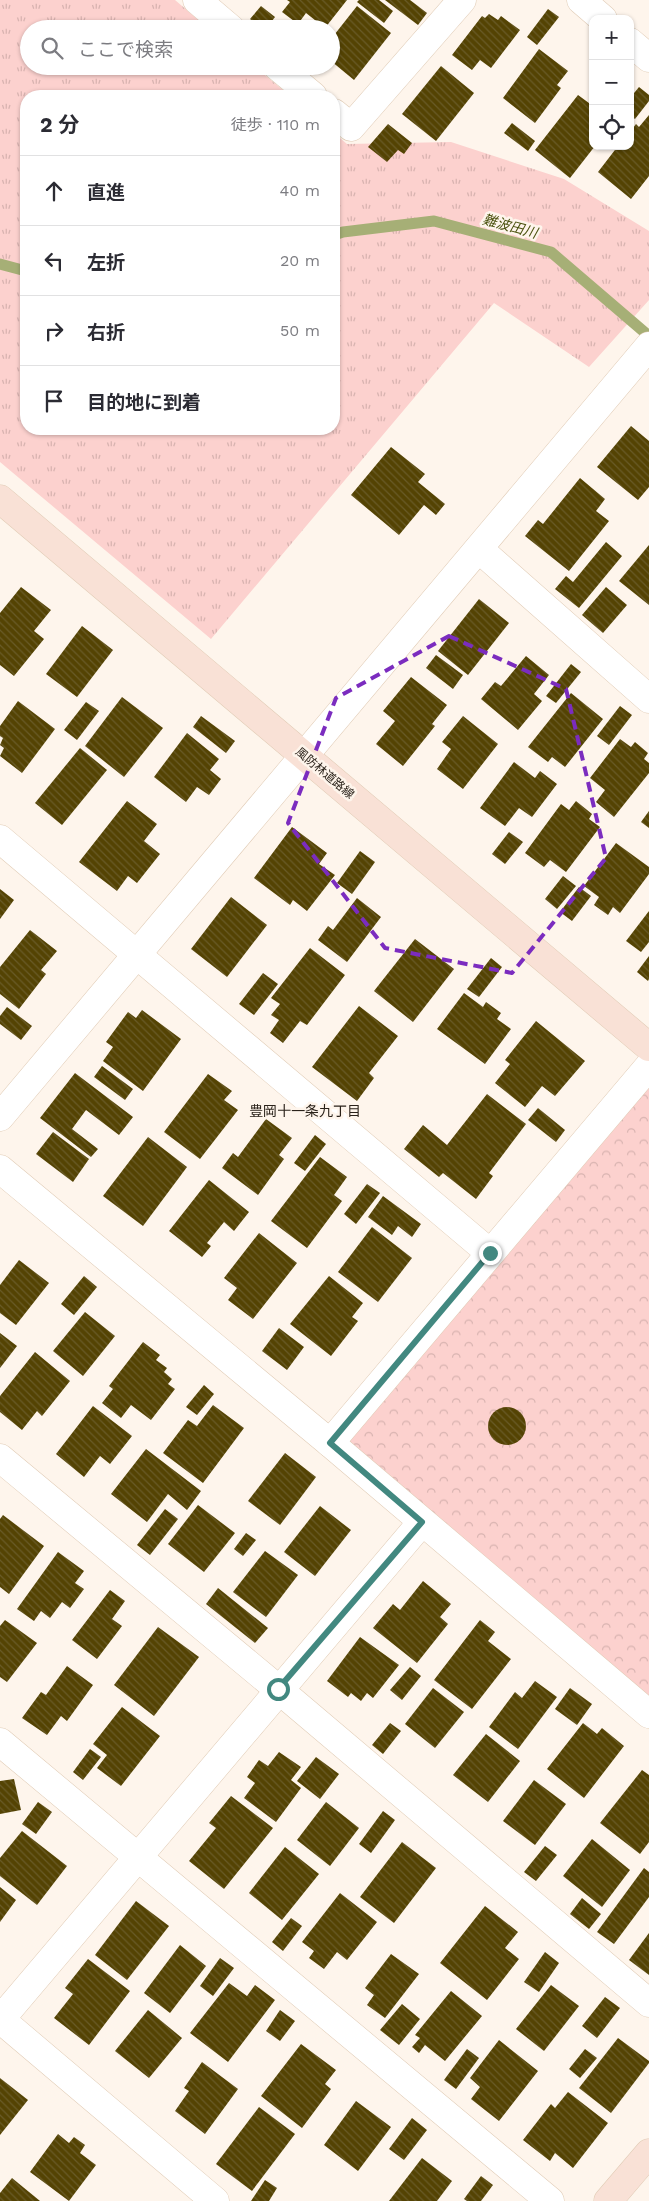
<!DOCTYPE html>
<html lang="ja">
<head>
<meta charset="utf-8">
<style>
	:root { --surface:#fff; --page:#f7f7f7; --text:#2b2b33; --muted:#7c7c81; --line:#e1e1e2 }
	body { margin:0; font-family:"Work Sans","Noto Sans JP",sans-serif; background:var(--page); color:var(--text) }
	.controls { position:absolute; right:15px; top:15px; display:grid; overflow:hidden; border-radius:10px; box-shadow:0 1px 4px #0004 }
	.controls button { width:45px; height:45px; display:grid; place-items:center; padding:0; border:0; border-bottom:1px solid var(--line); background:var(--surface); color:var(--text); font:25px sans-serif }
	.stop { position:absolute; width:15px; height:15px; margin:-11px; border:4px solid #428880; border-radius:50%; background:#fff }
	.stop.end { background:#428880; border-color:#fff; box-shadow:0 1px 5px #0008 }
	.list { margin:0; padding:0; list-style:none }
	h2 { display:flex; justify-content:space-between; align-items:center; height:65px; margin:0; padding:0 20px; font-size:21px }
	h2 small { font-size:16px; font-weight:400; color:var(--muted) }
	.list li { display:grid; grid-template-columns:32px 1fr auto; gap:15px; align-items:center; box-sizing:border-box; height:70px; padding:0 20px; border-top:1px solid var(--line) }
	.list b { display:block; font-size:19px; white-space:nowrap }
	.list em { font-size:16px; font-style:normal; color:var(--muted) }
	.icon { flex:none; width:28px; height:28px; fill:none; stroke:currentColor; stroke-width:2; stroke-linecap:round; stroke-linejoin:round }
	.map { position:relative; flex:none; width:649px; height:2201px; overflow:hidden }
	.search { position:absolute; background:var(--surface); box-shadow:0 1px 4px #0004; left:20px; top:20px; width:320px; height:55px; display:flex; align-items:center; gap:12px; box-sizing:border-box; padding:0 18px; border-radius:28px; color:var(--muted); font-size:19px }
	.panel { position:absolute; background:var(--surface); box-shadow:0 1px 4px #0004; left:20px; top:90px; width:320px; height:345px; border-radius:20px }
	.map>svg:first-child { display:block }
	.grass { fill:url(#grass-tufts) }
	.forest { fill:url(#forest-crowns) }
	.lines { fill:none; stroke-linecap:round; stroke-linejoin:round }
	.stream { stroke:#a6af76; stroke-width:11 }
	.building { fill:url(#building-back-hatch) }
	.street-casing { stroke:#e0cbb5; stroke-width:29 }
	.secondary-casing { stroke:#e0cbb5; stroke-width:29 }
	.street { stroke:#fff; stroke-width:28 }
	.secondary { stroke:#f9e1d6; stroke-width:28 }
	.route { stroke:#428880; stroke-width:6 }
	.marked { fill:none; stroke:#7b2cbf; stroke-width:4; stroke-dasharray:10 6; stroke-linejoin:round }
	.labels { text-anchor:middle; stroke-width:5; stroke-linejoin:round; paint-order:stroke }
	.street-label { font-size:12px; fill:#2a221a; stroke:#fef5ec }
	.water-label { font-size:14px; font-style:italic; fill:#4b520f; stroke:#fef5ec }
	.neighbourhood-label { font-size:14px; fill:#2a221a; stroke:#fef5ec }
</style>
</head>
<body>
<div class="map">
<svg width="649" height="2201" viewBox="0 0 649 2201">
	<defs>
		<pattern id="grass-tufts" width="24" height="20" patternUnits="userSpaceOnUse" patternTransform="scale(1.25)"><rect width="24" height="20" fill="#fcd1ce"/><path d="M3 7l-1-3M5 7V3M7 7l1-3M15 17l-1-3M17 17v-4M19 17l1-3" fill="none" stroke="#d8b3b0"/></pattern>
		<pattern id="forest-crowns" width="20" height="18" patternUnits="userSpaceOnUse" patternTransform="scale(1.25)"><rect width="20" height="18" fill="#fcd1ce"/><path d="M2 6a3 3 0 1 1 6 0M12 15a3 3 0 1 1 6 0" fill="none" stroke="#d8b3b0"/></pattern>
		<pattern id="building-back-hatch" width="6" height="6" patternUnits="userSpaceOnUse" patternTransform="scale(1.25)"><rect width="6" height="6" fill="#544303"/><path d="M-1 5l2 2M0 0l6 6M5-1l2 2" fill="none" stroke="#695b28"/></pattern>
	</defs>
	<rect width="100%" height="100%" fill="#fef5ec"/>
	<!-- grass -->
	<path class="grass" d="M0,0H175L209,29H29V66H254L290,96H26V429H334V133L347,144L451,142L564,179L649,231V300L589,367L494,303L211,639L0,462Z"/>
	<!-- forest -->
	<path class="forest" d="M649,1066V1714L330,1443Z"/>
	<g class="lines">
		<!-- stream -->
		<g class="stream">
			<path d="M334,235L343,232L434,221L551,252L649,336"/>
			<path d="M0,264L26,271"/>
		</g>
	</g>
	<!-- building -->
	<g class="building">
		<path d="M287,0H347L325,28L306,13L298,24L282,12L290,2Z"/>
		<path d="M359,0H379L393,11L384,23L357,2Z"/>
		<path d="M385,0H410L427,13L418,25Z"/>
		<path d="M261,6L275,17L266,29H262L250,19Z"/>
		<path d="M357,6L391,33L354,80L331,61V39Z"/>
		<path d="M548,9L559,17L537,45L527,37Z"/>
		<path d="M489,14L498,20L501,16L520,30L491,68L480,60L472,70L452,55L482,16L485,18Z"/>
		<path d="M539,49L568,71L557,85L561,88L535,123L503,98Z"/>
		<path d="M441,66L474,93L436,141L402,114Z"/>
		<path d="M639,87L649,95V101L635,119L630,115V98Z"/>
		<path d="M578,95L593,106V146H595L570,178L535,150Z"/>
		<path d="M649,115V176L631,199L598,172L618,146H630V132L636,124L639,127Z"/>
		<path d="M512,123L535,141L528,151L504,133Z"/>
		<path d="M388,124L412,143L404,154L398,150L387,162L368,147Z"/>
		<path d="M631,426L649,441V487L638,500L597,467Z"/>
		<path d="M391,447L425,474L418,482L445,504L436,515L424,505L399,535L351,495Z"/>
		<path d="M580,478L605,499L596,511L609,521L569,571L525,536L538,520L543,524Z"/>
		<path d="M606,542L622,556L579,608L555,589L566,576L573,582Z"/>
		<path d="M649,545V605L619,581Z"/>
		<path d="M21,587L51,610L34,631L44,639L14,676L0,665V613Z"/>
		<path d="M606,587L627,605L603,633L582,615Z"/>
		<path d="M479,599L509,623L468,675L438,651Z"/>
		<path d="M82,626L113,650L77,697L46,674Z"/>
		<path d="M436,655L463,675L453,689L426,668Z"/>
		<path d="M526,656L549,675L534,694L542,701L518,730L481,699L495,682L501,686Z"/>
		<path d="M571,664L581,672L556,703L546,696Z"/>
		<path d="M411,677L447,705L432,724L435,726L403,766L376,744L395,721L383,711Z"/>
		<path d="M571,693L603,719L565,767L552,757L548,762L528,747Z"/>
		<path d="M122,697L163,728L124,777L85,746Z"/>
		<path d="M18,701L55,729L22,773L0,756L4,748L0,745L3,738L0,736V726Z"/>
		<path d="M86,702L99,711L77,740L64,730Z"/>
		<path d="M620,706L632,715L609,745L597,736Z"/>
		<path d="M201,716L235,741L226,753L193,727Z"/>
		<path d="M463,716L498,744L463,789L437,769L451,749L442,742Z"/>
		<path d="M187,733L219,759L210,770L221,779L209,795L197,787L186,802L154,777Z"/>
		<path d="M620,739L631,747L635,742L648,753L644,759L649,763V773L614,817L596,802L605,790L590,778Z"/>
		<path d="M80,748L107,770L62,825L35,803Z"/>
		<path d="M514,762L535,778L540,771L557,784L532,817L519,808L505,826L480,808Z"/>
		<path d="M127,801L157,824L144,841L160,854L137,883L128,876L117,891L79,862Z"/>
		<path d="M576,801L592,814L589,819L600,827L566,872L550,860L544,867L525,853L561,804L569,810Z"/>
		<path d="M649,811V828L641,822Z"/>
		<path d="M292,827L327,853L319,864L335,875L307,911L293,900L290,905L254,878Z"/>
		<path d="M509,832L523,842L505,864L492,854Z"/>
		<path d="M616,843L649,867V874L620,913L613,907L608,915L594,905L599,897L584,886Z"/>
		<path d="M360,851L375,862L352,894L337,883Z"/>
		<path d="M563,876L576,886L557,909L545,899Z"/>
		<path d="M579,887L591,896L572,921L560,912Z"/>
		<path d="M0,889L14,900L0,919Z"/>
		<path d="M231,897L267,925L227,977L191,949Z"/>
		<path d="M357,898L381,917L347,962L318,940L328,926L333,930Z"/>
		<path d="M649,911V942L641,952L626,941Z"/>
		<path d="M30,930L57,951L41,970L46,974L19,1009L0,994V967Z"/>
		<path d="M415,939L454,969L413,1022L374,991Z"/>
		<path d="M310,948L345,975L307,1025L300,1021L283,1043L270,1033L279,1020L271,1015L280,1004L271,998Z"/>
		<path d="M649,956V979L648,981L637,972Z"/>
		<path d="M491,958L502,967L479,997L467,989Z"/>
		<path d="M263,973L278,984L254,1015L239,1004Z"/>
		<path d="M464,993L483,1007L486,1002L501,1013L497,1019L511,1029L485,1064L437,1029Z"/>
		<path d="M359,1006L398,1036L369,1073L374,1078L357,1101L312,1067Z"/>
		<path d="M7,1007L32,1026L21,1040L0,1024V1016Z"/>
		<path d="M142,1010L181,1039L143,1091L103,1061L113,1047L106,1042L128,1012L136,1018Z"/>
		<path d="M536,1021L585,1061L555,1096L542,1086L525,1107L495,1083L510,1064L505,1060Z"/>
		<path d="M102,1066L133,1089L125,1100L94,1077Z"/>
		<path d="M75,1073L133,1117L119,1135L86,1110L72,1129L98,1149L91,1157L40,1118Z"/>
		<path d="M208,1074L232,1091L224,1100L238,1110L200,1159L164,1132Z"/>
		<path d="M487,1094L526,1124L489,1173L493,1176L476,1199L443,1173L439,1177L404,1149L423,1125L447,1145Z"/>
		<path d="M538,1108L565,1130L556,1142L528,1120Z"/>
		<path d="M266,1119L292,1138L279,1155L284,1159L258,1195L222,1168L233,1153L238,1157Z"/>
		<path d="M53,1132L89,1159L73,1182L36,1154Z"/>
		<path d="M315,1135L326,1144L305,1171L294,1163Z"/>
		<path d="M148,1137L187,1167L143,1226L103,1196Z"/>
		<path d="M320,1157L347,1177L334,1195L342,1201L307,1248L271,1221Z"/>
		<path d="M209,1180L249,1212L234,1231L224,1222L207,1243L211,1246L202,1257L169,1231Z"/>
		<path d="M367,1184L380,1193L356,1224L344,1214Z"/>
		<path d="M383,1196L421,1224L412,1237L398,1226L392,1235L368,1217Z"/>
		<path d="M372,1227L412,1258L378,1302L338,1272Z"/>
		<path d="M259,1233L297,1263L253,1319L228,1300L237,1288L224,1278Z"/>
		<path d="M19,1260L49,1283L16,1325L0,1313V1285Z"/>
		<path d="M84,1276L97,1287L74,1315L61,1304Z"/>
		<path d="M329,1276L363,1303L352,1317L358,1321L331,1356L290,1324Z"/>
		<path d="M85,1312L115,1336L83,1376L53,1351Z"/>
		<path d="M279,1328L304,1347L287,1370L262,1351Z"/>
		<path d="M0,1333L17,1346L0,1368Z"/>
		<path d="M143,1342L160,1355L156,1360L167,1368L164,1372L172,1379L168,1384L175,1389L151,1420L131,1405L121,1418L102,1403L113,1389L109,1386Z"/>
		<path d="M35,1352L70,1381L42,1416L37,1411L22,1430L0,1412V1396Z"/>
		<path d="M204,1385L214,1394L197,1415L186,1407Z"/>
		<path d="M213,1405L244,1428L203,1483L163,1453L188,1420L197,1426Z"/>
		<path d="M93,1406L132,1436L110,1464L100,1456L84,1477L56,1454Z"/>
		<circle cx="507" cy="1426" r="19"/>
		<path d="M146,1449L201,1491L187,1510L168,1494L147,1522L111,1494Z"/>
		<path d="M285,1453L316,1477L280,1525L248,1501Z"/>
		<path d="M198,1505L235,1533L204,1572L168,1544Z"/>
		<path d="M320,1506L351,1530L315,1576L284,1552Z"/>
		<path d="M165,1509L178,1519L150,1555L137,1545Z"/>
		<path d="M3,1515L44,1546L9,1594L0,1587V1519Z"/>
		<path d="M246,1533L256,1540L243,1556L234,1549Z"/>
		<path d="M265,1551L298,1575L266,1617L233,1592Z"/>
		<path d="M58,1552L84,1571L75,1583L84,1589L70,1608L62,1602L50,1618L41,1611L34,1621L17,1609Z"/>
		<path d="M423,1581L451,1604L440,1617L448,1624L417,1663L373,1628L393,1604L400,1610Z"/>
		<path d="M218,1588L268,1628L255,1643L206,1604Z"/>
		<path d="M110,1590L125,1601L112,1619L122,1626L97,1659L72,1640Z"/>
		<path d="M5,1620L37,1643L7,1682L0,1677V1626Z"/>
		<path d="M480,1620L495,1632L488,1641L511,1659L472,1709L434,1680Z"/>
		<path d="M158,1627L199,1657L154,1716L114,1685Z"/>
		<path d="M360,1637L399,1665L373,1698L367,1693L361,1701L351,1693L348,1697L327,1681Z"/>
		<path d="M67,1666L93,1685L67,1721L61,1716L47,1735L22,1718L41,1692L46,1695Z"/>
		<path d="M410,1667L421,1676L402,1700L390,1690Z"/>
		<path d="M535,1681L557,1697L518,1749L489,1727L515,1692L522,1698Z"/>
		<path d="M433,1688L464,1712L435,1748L405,1724Z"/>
		<path d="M570,1688L592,1704L577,1725L555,1709Z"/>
		<path d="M122,1707L160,1736L121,1786L97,1768L107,1755L93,1744Z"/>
		<path d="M390,1723L401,1731L383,1754L372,1745Z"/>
		<path d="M583,1723L597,1734L602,1728L624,1746L584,1798L547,1769Z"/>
		<path d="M486,1734L520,1761L488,1802L453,1775Z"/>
		<path d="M90,1749L101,1757L83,1780L73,1772Z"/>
		<path d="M279,1752L301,1767L291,1780L301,1788L276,1822L244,1798L255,1783L247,1777L259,1760L268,1766Z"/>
		<path d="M316,1757L339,1774L320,1799L297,1781Z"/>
		<path d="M642,1770L649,1775V1842L640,1854L600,1823Z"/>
		<path d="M14,1779L21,1810L0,1814V1781Z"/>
		<path d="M534,1780L566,1804L535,1845L503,1821Z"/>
		<path d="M231,1796L273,1828L224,1889L189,1861L216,1828L209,1823Z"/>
		<path d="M38,1802L52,1812L36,1834L22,1824Z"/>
		<path d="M326,1802L359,1828L330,1866L297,1840Z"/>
		<path d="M383,1811L395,1820L371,1853L359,1844Z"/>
		<path d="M22,1831L67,1866L37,1905L0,1876V1858Z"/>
		<path d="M592,1839L630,1870L602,1907L563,1876Z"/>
		<path d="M402,1842L436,1868L394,1923L360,1897Z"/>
		<path d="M545,1846L557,1855L536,1881L524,1872Z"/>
		<path d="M285,1847L319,1874L282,1920L249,1893Z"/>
		<path d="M644,1868L649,1872V1897L614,1944L597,1932Z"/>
		<path d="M0,1887L16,1900L0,1922Z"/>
		<path d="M340,1893L377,1922L347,1960L337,1952L324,1969L309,1958L314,1951L302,1942Z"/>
		<path d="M582,1898L601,1914L589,1929L570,1914Z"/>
		<path d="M136,1901L169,1926L127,1980L95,1955Z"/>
		<path d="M485,1906L518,1932L505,1948L519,1959L487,2000L440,1963Z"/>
		<path d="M291,1918L302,1926L283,1951L272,1942Z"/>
		<path d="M649,1933V1975L629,1960Z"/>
		<path d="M180,1945L206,1966L170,2013L144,1993Z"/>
		<path d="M545,1952L559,1963L539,1992L524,1982Z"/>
		<path d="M391,1954L419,1974L385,2018L367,2005L374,1995L365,1988Z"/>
		<path d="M220,1958L234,1968L213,1996L200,1986Z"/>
		<path d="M88,1959L130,1991L89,2045L54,2018L73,1994L65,1988Z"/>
		<path d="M229,1983L247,1996L255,1985L275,2000L228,2062L190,2033Z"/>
		<path d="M551,1985L579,2006L544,2051L516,2029Z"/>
		<path d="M451,1991L482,2016L445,2061L425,2045L419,2053L412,2047L420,2038L415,2035Z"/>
		<path d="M605,1997L620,2008L597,2038L582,2026Z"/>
		<path d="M402,2004L420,2019L399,2045L380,2030Z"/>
		<path d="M148,2010L182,2038L149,2078L115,2051Z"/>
		<path d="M280,2010L295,2021L280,2041L266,2031Z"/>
		<path d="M618,2038L649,2061V2063L611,2113L579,2088Z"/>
		<path d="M499,2040L538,2071L499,2121L471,2099L480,2087L470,2078Z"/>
		<path d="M301,2044L336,2070L325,2084L331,2089L302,2128L261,2096Z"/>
		<path d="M467,2049L479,2058L456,2089L444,2080Z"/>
		<path d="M585,2049L597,2058L580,2078L569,2069Z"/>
		<path d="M202,2062L238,2089L205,2134L175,2111L189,2091L184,2088Z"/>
		<path d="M0,2078L28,2100L0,2135Z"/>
		<path d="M568,2092L608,2123L573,2168L555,2153L550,2161L523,2140L551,2104L555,2108Z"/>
		<path d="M356,2101L391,2127L358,2171L324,2145Z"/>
		<path d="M259,2107L295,2134L252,2191L216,2164Z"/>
		<path d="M412,2118L427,2130L404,2160L389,2149Z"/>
		<path d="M58,2134L69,2143L74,2137L85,2145L80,2153L96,2165L69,2201L30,2172Z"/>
		<path d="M422,2158L452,2181L437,2201H389Z"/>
		<path d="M481,2176L493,2185L481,2201H467L464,2199Z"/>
		<path d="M12,2178L40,2201H0V2193Z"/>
		<path d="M265,2180L277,2188L269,2201H251Z"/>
	</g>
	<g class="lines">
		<!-- street casing -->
		<g class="street-casing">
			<g id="street">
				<path d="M197,0L231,29"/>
				<path d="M581,0L603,19"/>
				<path d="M630,42L649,58"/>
				<path d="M277,66L313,96"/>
				<path d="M334,113L351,127L462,0"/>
				<path d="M479,549L649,699"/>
				<path d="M0,839L490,1253"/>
				<path d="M0,1117L649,346"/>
				<path d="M0,1169L330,1443L649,1714"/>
				<path d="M330,1443L649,1066"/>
				<path d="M0,1458L278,1689L649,2003"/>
				<path d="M0,1742L550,2201"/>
				<path d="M0,2019L215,2201"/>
				<path d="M0,2020L422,1522"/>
			</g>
		</g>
		<!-- secondary casing -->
		<g class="secondary-casing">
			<g id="secondary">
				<path d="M0,499L649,1047"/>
				<path d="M608,2201L649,2153"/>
			</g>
		</g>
		<!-- street -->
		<use href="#street" class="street"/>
		<!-- secondary -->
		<use href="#secondary" class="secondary"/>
	</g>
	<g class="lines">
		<!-- route -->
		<path class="route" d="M278,1689L422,1522L330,1443L490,1253"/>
	</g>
	<!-- marked area -->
	<path class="marked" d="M449,636L566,689L606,858L512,973L385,948L288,823L336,698Z"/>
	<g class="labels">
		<!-- street labels -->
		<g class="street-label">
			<text transform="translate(325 773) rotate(40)" y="4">風防林道路線</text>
		</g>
		<!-- water labels -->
		<g class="water-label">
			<text transform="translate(510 226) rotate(15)" y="5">難波田川</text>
		</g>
		<!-- neighbourhood labels -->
		<g class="neighbourhood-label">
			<text x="305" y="1116">豊岡十一条九丁目</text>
		</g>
	</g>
</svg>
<div class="controls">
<button>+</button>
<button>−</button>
<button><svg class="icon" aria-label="locate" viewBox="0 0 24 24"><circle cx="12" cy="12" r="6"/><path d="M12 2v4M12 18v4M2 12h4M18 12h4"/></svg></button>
</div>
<div class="stop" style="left:278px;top:1689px"></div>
<div class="stop end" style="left:490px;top:1253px"></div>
<div class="search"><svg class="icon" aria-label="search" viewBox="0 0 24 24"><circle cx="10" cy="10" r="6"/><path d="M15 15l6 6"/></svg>ここで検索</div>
<section class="panel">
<h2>2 分<small>徒歩 · 110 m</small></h2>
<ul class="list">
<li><svg class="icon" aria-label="ahead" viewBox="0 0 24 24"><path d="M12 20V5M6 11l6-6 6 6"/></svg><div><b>直進</b></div><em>40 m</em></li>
<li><svg class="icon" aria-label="left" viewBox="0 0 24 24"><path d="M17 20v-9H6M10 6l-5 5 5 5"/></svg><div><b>左折</b></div><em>20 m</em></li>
<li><svg class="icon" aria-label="right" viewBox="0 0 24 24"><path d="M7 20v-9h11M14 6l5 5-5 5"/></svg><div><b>右折</b></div><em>50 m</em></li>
<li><svg class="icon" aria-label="arrive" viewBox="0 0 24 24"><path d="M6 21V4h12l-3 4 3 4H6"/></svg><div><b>目的地に到着</b></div></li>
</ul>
</section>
</div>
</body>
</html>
